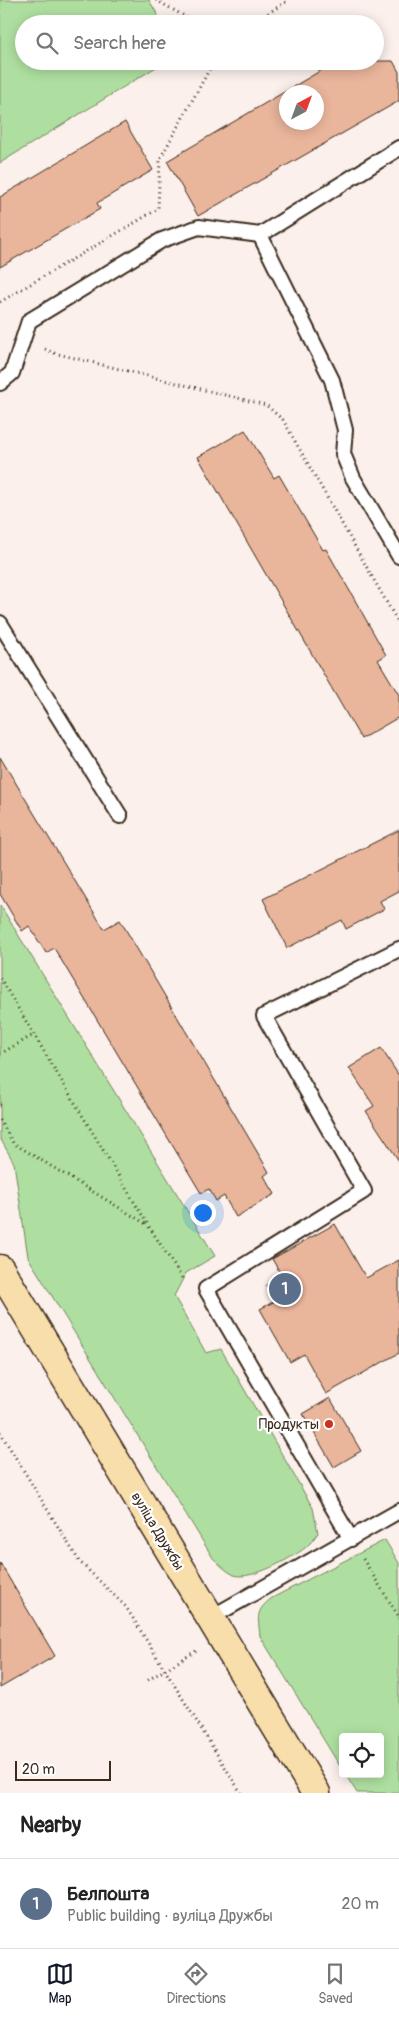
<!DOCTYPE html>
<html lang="en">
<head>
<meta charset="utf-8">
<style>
	:root { --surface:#fff; --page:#f2f2f2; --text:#222; --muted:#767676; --line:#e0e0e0; --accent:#111827 }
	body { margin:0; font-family:Pangolin,sans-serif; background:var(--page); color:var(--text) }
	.controls { position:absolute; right:15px; bottom:15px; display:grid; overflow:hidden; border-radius:5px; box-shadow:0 2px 12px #0003 }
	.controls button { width:45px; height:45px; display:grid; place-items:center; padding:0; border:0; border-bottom:1px solid var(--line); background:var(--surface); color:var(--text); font:25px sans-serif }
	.compass { position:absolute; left:279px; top:85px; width:45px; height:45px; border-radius:50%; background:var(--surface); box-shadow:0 2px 12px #0003; rotate:41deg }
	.scale { position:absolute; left:15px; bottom:12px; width:96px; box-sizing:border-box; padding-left:5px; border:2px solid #3b2a1e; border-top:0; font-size:14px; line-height:18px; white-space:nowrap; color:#3b2a1e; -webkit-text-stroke:4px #fff; paint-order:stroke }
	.you { position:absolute; left:202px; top:1212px; width:18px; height:18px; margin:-12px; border:4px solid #fff; border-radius:50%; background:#1a73e8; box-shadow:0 0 0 8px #1a73e833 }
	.badge { display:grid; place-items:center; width:32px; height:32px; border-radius:50%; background:var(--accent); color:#fff; font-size:16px; font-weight:700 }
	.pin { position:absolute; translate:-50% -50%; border:2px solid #fff; box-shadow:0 1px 5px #0006 }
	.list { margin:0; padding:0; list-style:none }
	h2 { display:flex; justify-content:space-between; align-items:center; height:65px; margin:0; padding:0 20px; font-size:21px }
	h2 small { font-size:16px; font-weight:400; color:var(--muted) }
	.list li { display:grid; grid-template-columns:32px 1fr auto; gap:15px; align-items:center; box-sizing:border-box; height:90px; padding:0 20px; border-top:1px solid var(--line) }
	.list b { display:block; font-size:19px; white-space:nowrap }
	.list p { margin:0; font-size:16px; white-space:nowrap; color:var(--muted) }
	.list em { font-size:16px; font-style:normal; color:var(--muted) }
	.icon { flex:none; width:28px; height:28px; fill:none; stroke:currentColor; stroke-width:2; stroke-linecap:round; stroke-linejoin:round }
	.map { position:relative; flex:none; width:399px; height:1793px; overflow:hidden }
	.search { position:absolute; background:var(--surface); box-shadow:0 2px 12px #0003; left:15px; right:15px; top:15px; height:55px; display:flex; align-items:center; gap:12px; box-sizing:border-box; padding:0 18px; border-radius:28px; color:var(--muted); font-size:19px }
	.sheet { height:155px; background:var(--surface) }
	nav { display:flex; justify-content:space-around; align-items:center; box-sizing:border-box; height:70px; border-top:1px solid var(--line); background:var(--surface); font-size:14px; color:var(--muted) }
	nav a { display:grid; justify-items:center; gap:2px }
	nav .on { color:var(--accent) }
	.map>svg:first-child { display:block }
	.green { fill:#aedfa0; stroke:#74845f }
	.building { fill:#e9b59b; stroke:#3b2a1e; fill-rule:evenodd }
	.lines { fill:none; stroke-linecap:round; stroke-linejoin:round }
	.service-casing { stroke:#3b2a1e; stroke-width:18 }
	.primary-casing { stroke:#3b2a1e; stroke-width:31 }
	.path { stroke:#3b2a1e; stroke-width:3; stroke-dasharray:1 4; stroke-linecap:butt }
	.service { stroke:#fff; stroke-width:14 }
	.primary { stroke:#f8deab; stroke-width:28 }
	.poi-dot { fill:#c8321e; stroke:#fff; stroke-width:2 }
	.labels { text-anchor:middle; stroke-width:4.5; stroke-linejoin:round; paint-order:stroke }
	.poi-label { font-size:14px; fill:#3b2a1e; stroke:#fff; text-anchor:end }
	.street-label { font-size:14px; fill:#3b2a1e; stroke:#fff }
</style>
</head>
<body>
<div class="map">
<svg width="399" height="1793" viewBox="0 0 399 1793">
	<rect width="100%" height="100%" fill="#fbf0eb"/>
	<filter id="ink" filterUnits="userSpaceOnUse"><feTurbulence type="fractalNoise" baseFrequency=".02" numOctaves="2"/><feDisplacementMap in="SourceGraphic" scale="10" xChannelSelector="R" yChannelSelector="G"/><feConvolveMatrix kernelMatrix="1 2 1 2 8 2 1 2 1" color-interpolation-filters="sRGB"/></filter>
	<g filter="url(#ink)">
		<!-- green -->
		<g class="green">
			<path d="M0,0H149L163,24H24V61H166L0,163Z"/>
			<path d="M0,905L215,1256L186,1273L174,1296L206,1353L221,1349L313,1508L318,1533C314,1538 310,1544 305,1548C292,1558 250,1581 234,1575C226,1571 219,1564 213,1558L28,1257L14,1163L0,1138Z"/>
			<path d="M385,1540L399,1563V1793H357L345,1774H380V1737H343V1771L260,1636C258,1616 255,1611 272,1598Z"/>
		</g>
		<!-- building -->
		<g class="building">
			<path d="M337,61H393L399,72V101L198,216L167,161ZM286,92H316V122H286Z"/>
			<path d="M125,122L153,170L97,203L100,209L0,267V197Z"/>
			<path d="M245,430L274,478L279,475L323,550L326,549L386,655L378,660L399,695V717L361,739L198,457Z"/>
			<path d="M0,757L104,929L120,920L269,1172L264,1176L275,1194L236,1217L224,1196L216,1201L209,1189L201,1193L54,948L46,953L29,926L22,931L0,894Z"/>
			<path d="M399,830V891L380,901L384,909L346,929L342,920L287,948L263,899Z"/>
			<path d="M381,1048L399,1076V1161L366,1111L374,1106L349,1068Z"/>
			<path d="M335,1224L366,1278L399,1260V1353L326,1394L304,1354L290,1362L260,1309L275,1301L266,1285L282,1276L272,1259Z"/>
			<path d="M330,1398L361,1451L334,1467L303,1414Z"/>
			<path d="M0,1563L55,1656L0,1688Z"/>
		</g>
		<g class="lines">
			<!-- service casing -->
			<g class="service-casing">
				<g id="service">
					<path d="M260,235L332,380L345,430L343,454L353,478L399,556"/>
					<path d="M0,383L12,373L29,321L162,240L199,227L260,235L399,148"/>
					<path d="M0,623L120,816"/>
					<path d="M351,1539L206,1289L364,1191L264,1016L399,949"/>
					<path d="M210,1618L399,1511"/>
				</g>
			</g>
			<!-- primary casing -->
			<g class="primary-casing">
				<path id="primary" d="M0,1269L316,1793"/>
			</g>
			<!-- path -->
			<g class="path">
				<path d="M156,0L198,24"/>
				<path d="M251,24L289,0"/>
				<path d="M0,302L158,209L160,159L214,61"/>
				<path d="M45,349L54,353L266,405L283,420L399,624"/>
				<path d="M0,978L148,1225L184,1281"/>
				<path d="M0,1054L35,1034"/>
				<path d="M0,1105L3,1104"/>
				<path d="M0,1120L13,1143L146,1224"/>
				<path d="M0,1432L79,1561L126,1607L241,1793"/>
				<path d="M363,1559L399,1617"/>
				<path d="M148,1680L196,1651"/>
			</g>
			<!-- service -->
			<use href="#service" class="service"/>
			<!-- primary -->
			<use href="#primary" class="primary"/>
		</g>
	</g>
	<!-- markers -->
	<circle class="poi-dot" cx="329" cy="1424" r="5"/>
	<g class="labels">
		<!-- poi labels -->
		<g class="poi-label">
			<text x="319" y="1429">Продукты</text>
		</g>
		<!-- street labels -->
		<g class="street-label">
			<text transform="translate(158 1531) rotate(59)" y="5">вуліца Дружбы</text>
		</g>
	</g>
</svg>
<div class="controls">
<button><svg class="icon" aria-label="locate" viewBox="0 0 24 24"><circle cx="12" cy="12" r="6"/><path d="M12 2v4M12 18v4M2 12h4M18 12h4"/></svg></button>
</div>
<svg class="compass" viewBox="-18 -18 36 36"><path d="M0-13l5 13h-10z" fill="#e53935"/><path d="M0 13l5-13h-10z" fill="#767676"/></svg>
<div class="scale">20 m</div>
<div class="you"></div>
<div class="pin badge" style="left:285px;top:1289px;background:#5c6f8a">1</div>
<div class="search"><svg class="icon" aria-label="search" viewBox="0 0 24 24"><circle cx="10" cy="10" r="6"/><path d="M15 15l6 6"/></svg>Search here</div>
</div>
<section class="sheet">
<h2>Nearby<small></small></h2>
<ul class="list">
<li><span class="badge" style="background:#5c6f8a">1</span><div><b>Белпошта</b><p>Public building · вуліца Дружбы</p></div><em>20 m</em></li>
</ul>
</section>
<nav>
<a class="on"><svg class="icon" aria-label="map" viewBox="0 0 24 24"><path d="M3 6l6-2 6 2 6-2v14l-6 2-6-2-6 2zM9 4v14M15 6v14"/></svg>Map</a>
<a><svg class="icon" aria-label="directions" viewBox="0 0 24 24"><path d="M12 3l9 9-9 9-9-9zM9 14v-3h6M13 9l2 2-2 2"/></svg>Directions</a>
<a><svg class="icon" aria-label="saved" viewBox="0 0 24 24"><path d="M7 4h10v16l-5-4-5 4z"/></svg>Saved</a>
</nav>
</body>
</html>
